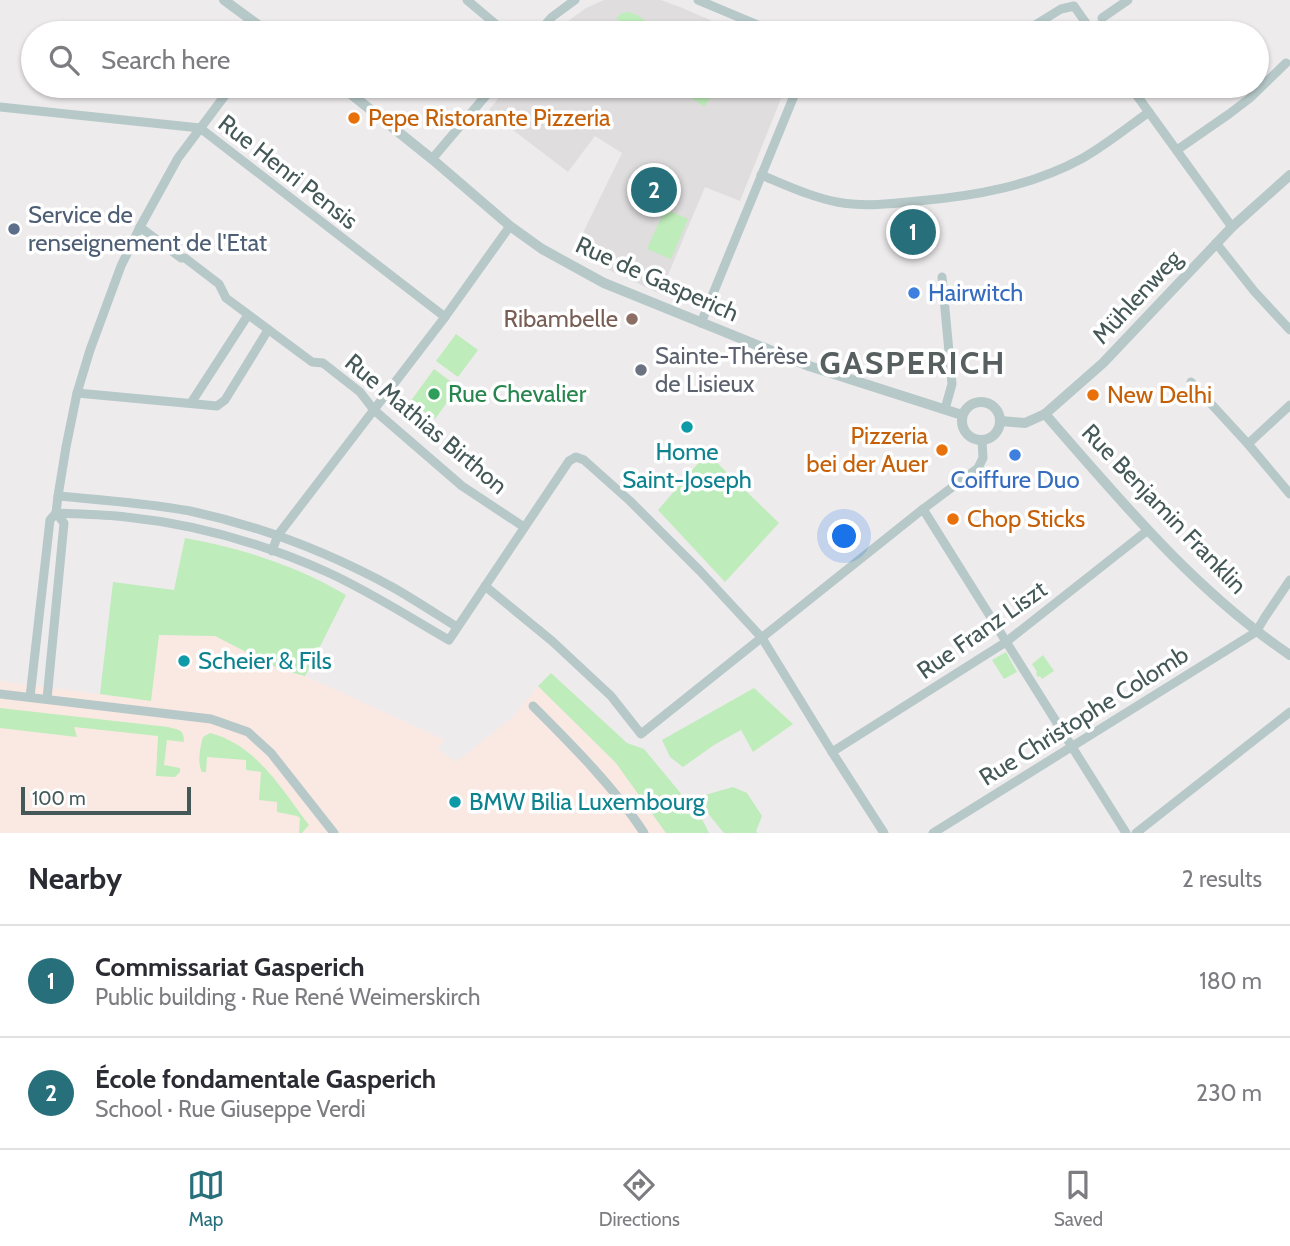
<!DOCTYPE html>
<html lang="en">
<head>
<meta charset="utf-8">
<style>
	:root { --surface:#fff; --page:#f7f7f7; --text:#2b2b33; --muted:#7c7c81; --line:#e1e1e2; --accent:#266f7b }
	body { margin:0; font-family:Cabin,sans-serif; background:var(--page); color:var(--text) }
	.scale { position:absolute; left:21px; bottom:18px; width:170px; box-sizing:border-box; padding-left:7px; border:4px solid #455858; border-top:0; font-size:19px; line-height:24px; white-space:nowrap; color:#455858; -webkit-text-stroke:5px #fff; paint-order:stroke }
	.you { position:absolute; left:845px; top:537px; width:24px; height:24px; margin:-18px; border:5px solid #fff; border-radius:50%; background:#1a73e8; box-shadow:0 0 0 10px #1a73e833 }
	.badge { display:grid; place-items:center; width:46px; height:46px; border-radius:50%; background:var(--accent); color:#fff; font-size:23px; font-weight:700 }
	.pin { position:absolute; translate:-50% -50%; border:4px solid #fff; box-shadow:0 2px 7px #0006 }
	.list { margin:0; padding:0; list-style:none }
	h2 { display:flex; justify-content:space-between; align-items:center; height:91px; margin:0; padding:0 28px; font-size:30px }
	h2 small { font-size:23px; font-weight:400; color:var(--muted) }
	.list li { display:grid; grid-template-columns:46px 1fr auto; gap:21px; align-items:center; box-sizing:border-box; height:112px; padding:0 28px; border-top:2px solid var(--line) }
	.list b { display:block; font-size:26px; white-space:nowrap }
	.list p { margin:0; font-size:23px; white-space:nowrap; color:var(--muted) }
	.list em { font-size:23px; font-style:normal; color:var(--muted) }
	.icon { flex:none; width:38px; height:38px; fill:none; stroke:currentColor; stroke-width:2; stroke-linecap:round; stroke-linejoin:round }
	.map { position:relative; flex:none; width:1290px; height:833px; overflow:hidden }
	.search { position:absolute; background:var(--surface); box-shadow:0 2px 5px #0004; left:21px; right:21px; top:21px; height:77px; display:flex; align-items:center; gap:18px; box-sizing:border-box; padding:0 24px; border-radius:38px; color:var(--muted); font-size:26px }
	.sheet { height:315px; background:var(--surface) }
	nav { display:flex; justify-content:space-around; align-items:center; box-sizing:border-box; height:98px; border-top:2px solid var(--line); background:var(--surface); font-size:19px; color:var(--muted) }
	nav a { display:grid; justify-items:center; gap:4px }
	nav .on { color:var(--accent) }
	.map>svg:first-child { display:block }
	.commercial { fill:#fae9e3 }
	.education { fill:#dfddde }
	.green { fill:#beecba }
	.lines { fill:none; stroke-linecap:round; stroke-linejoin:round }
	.minor { stroke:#b7c8c8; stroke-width:9 }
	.tertiary { stroke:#b7c8c8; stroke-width:10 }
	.food-dot { fill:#e8710a; stroke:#fff; stroke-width:2.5 }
	.service-dot { fill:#5c6f8a; stroke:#fff; stroke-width:2.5 }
	.shop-dot { fill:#3f7fe0; stroke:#fff; stroke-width:2.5 }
	.education-dot { fill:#8d6e63; stroke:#fff; stroke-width:2.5 }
	.worship-dot { fill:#6b7280; stroke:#fff; stroke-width:2.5 }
	.leisure-dot { fill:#2e9e5b; stroke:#fff; stroke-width:2.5 }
	.culture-dot { fill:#0f9aa8; stroke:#fff; stroke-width:2.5 }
	.labels { text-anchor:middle; stroke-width:7; stroke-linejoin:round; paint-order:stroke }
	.food-label { font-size:24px; fill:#c56008; stroke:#fff; text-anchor:start }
	.street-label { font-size:24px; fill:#455858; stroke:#fff }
	.service-label { font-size:24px; fill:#4e5e75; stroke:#fff; text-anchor:start }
	.shop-label { font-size:24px; fill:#366cbe; stroke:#fff; text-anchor:start }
	.education-label { font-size:24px; fill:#785e54; stroke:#fff; text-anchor:end }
	.worship-label { font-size:24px; fill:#5b616d; stroke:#fff; text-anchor:start }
	.leisure-label { font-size:24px; fill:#27864d; stroke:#fff; text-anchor:start }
	.culture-label { font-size:24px; fill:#0d838f; stroke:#fff; text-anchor:start }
	.district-label { font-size:32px; font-weight:bold; letter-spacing:2px; fill:#585f60; stroke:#fff }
</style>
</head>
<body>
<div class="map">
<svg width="1290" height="833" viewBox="0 0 1290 833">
	<rect width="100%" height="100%" fill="#eeebed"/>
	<!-- commercial -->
	<path class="commercial" d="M159,635L215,636L281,670L305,676L445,740L437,748L456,762L514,716L538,686L616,763L666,833H0V681L151,701Z"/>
	<!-- education -->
	<g class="education">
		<path d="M604,0H661L680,7L740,33H556L563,25L586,8Z"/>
		<path d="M509,86H786L740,201L705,187L660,294L573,253L622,153L595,136L568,172L488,111Z"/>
	</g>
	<!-- green -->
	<g class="green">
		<path d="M629,12L637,15L647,22L637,33H635L616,18L622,13Z"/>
		<path d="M656,86H719L704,107L679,88L671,97Z"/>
		<path d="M665,209L688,219L671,259L647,249Z"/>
		<path d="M456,334L478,350L458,377L436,361Z"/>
		<path d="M434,369L458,387L435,419L410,402Z"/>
		<path d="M707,453L779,523L725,582L658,510Z"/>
		<path d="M185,538C241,548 298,566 346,595L305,676L281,670L215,636L159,635L151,701L100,694L113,582L174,590Z"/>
		<path d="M1006,652L1017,672L1004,679L992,660Z"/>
		<path d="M1043,655L1054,671L1042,679L1040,676L1038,677L1036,674L1037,672L1032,664Z"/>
		<path d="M551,673L627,743L644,749L702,819L709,833H666L616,763L538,686Z"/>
		<path d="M754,688L793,724L753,752L741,730L714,745L683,767L670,757L662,740Z"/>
		<path d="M0,708L168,727C179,730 184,729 184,742L167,740L164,765L180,768V772L175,777L156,776L158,736L74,727L77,737L0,728Z"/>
		<path d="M210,733C257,745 282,790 309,825L302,833H299L300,818L297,816L277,812V802L259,800L261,772L246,770V760L207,757L206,772H202C197,762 200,748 203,737Z"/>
		<path d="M733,787L747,793L762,816L756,831L758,833H724L710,816L698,797Z"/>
	</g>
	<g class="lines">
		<!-- minor -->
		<g class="minor">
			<path d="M467,0L506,33"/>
			<path d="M698,0L777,33"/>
			<path d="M1102,18L1128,0"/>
			<path d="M538,33L552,17L575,0"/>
			<path d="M1022,33L1061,9L1074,6L1093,33"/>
			<path d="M1130,86L1232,227"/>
			<path d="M0,107L200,128L445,317"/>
			<path d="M1177,150L1229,114L1250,98L1286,63"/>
			<path d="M432,159L494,86"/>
			<path d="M761,175C786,185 811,197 837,202C864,207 891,204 918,201C975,196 1032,186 1083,158C1106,145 1128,127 1149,112"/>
			<path d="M140,227L181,258H185L219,284L226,298L312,362L323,363L360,392L374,410L462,486L524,527"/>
			<path d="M1216,243L1254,291L1290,330"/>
			<path d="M942,277L952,384L945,409"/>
			<path d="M701,323L798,86"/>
			<path d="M1191,382L1248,444L1290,494"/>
			<path d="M77,393L217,406L225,400L268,330"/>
			<path d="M191,403L248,315"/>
			<path d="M1248,444L1290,405"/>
			<path d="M58,496C102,500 146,503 190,511C261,526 330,553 394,588C415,600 436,614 457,627"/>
			<path d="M923,509L1126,833"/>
			<path d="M56,513C79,514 103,514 126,517C195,524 264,544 327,572C369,591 409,617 449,640L569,461L576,457L584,460L630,501L700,571L762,638L832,752L884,833"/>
			<path d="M272,551L278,535L445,317L510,226"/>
			<path d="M485,586L552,641L611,696L641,734L923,509L978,468L983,458L982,440"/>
			<path d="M0,694L211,719L248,732L271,753L334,833"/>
			<path d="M30,697L50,520L56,513L58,496L66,447L77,393L90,350L121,266L140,227L178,158L232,86"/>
			<path d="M47,699L64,523L56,513"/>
			<path d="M533,706C571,744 615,788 644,833"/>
			<path d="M832,752L1006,642L1148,530"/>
			<path d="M933,833L1256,632L1265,617L1290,580"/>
			<path d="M1136,833L1290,712"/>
		</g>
		<!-- tertiary -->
		<g class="tertiary">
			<path d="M224,0L269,33"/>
			<path d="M341,86L432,159L510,226L542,249L604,283L809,366L962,415"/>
			<circle cx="981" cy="421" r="19"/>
			<path d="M1045,414C1120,500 1195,591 1290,655"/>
			<path d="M1001,421L1025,423L1045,414L1103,363L1232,227L1290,175"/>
		</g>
	</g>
	<!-- markers -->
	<g class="food-dot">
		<circle cx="354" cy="118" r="7"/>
		<circle cx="1093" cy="395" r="7"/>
		<circle cx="942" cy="450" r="7"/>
		<circle cx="953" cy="519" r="7"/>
	</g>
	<circle class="service-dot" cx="14" cy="229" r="7"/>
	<g class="shop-dot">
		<circle cx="914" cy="293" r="7"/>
		<circle cx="1015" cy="455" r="7"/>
	</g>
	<circle class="education-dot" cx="632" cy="319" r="7"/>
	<circle class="worship-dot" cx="641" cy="370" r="7"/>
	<circle class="leisure-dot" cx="434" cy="394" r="7"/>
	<g class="culture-dot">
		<circle cx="687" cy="427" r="7"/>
		<circle cx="184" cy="661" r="7"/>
		<circle cx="455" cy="802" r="7"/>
	</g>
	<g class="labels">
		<!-- food labels -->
		<g class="food-label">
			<text x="368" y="126">Pepe Ristorante Pizzeria</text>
			<text x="1107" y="403">New Delhi</text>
			<text x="928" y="444" text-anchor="end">Pizzeria<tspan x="928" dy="28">bei der Auer</tspan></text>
			<text x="967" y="527">Chop Sticks</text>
		</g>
		<!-- street labels -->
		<g class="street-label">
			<text transform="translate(288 172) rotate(38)" y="8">Rue Henri Pensis</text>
			<text transform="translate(657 279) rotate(24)" y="8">Rue de Gasperich</text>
			<text transform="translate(1137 297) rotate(-47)" y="8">Mühlenweg</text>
			<text transform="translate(426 424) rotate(40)" y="8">Rue Mathias Birthon</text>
			<text transform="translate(1164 509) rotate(46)" y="8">Rue Benjamin Franklin</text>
			<text transform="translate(982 630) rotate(-35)" y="8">Rue Franz Liszt</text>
			<text transform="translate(1084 716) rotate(-32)" y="8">Rue Christophe Colomb</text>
		</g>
		<!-- service labels -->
		<g class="service-label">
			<text x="28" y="223">Service de<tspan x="28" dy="28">renseignement de l'Etat</tspan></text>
		</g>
		<!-- shop labels -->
		<g class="shop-label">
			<text x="928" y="301">Hairwitch</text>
			<text x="1015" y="488" text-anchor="middle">Coiffure Duo</text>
		</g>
		<!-- education labels -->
		<g class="education-label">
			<text x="618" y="327">Ribambelle</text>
		</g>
		<!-- worship labels -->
		<g class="worship-label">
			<text x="655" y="364">Sainte-Thérèse<tspan x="655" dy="28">de Lisieux</tspan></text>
		</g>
		<!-- leisure labels -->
		<g class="leisure-label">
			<text x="448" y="402">Rue Chevalier</text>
		</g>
		<!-- culture labels -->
		<g class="culture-label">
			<text x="687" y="460" text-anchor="middle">Home<tspan x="687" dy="28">Saint-Joseph</tspan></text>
			<text x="198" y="669">Scheier &amp; Fils</text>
			<text x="469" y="810">BMW Bilia Luxembourg</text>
		</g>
		<!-- district labels -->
		<g class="district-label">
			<text x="913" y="374">GASPERICH</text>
		</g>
	</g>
</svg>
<div class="scale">100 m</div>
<div class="you"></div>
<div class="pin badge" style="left:913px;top:232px">1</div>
<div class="pin badge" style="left:654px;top:190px">2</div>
<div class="search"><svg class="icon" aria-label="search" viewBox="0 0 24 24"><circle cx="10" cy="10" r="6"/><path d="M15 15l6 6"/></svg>Search here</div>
</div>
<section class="sheet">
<h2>Nearby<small>2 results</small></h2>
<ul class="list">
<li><span class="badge">1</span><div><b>Commissariat Gasperich</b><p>Public building · Rue René Weimerskirch</p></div><em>180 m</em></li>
<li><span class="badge">2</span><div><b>École fondamentale Gasperich</b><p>School · Rue Giuseppe Verdi</p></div><em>230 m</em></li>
</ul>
</section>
<nav>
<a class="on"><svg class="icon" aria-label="map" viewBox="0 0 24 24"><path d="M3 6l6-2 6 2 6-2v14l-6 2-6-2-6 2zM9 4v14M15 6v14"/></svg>Map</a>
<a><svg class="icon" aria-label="directions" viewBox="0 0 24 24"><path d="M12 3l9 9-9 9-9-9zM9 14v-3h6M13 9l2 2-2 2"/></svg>Directions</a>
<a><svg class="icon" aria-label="saved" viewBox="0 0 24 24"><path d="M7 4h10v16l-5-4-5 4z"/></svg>Saved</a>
</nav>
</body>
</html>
